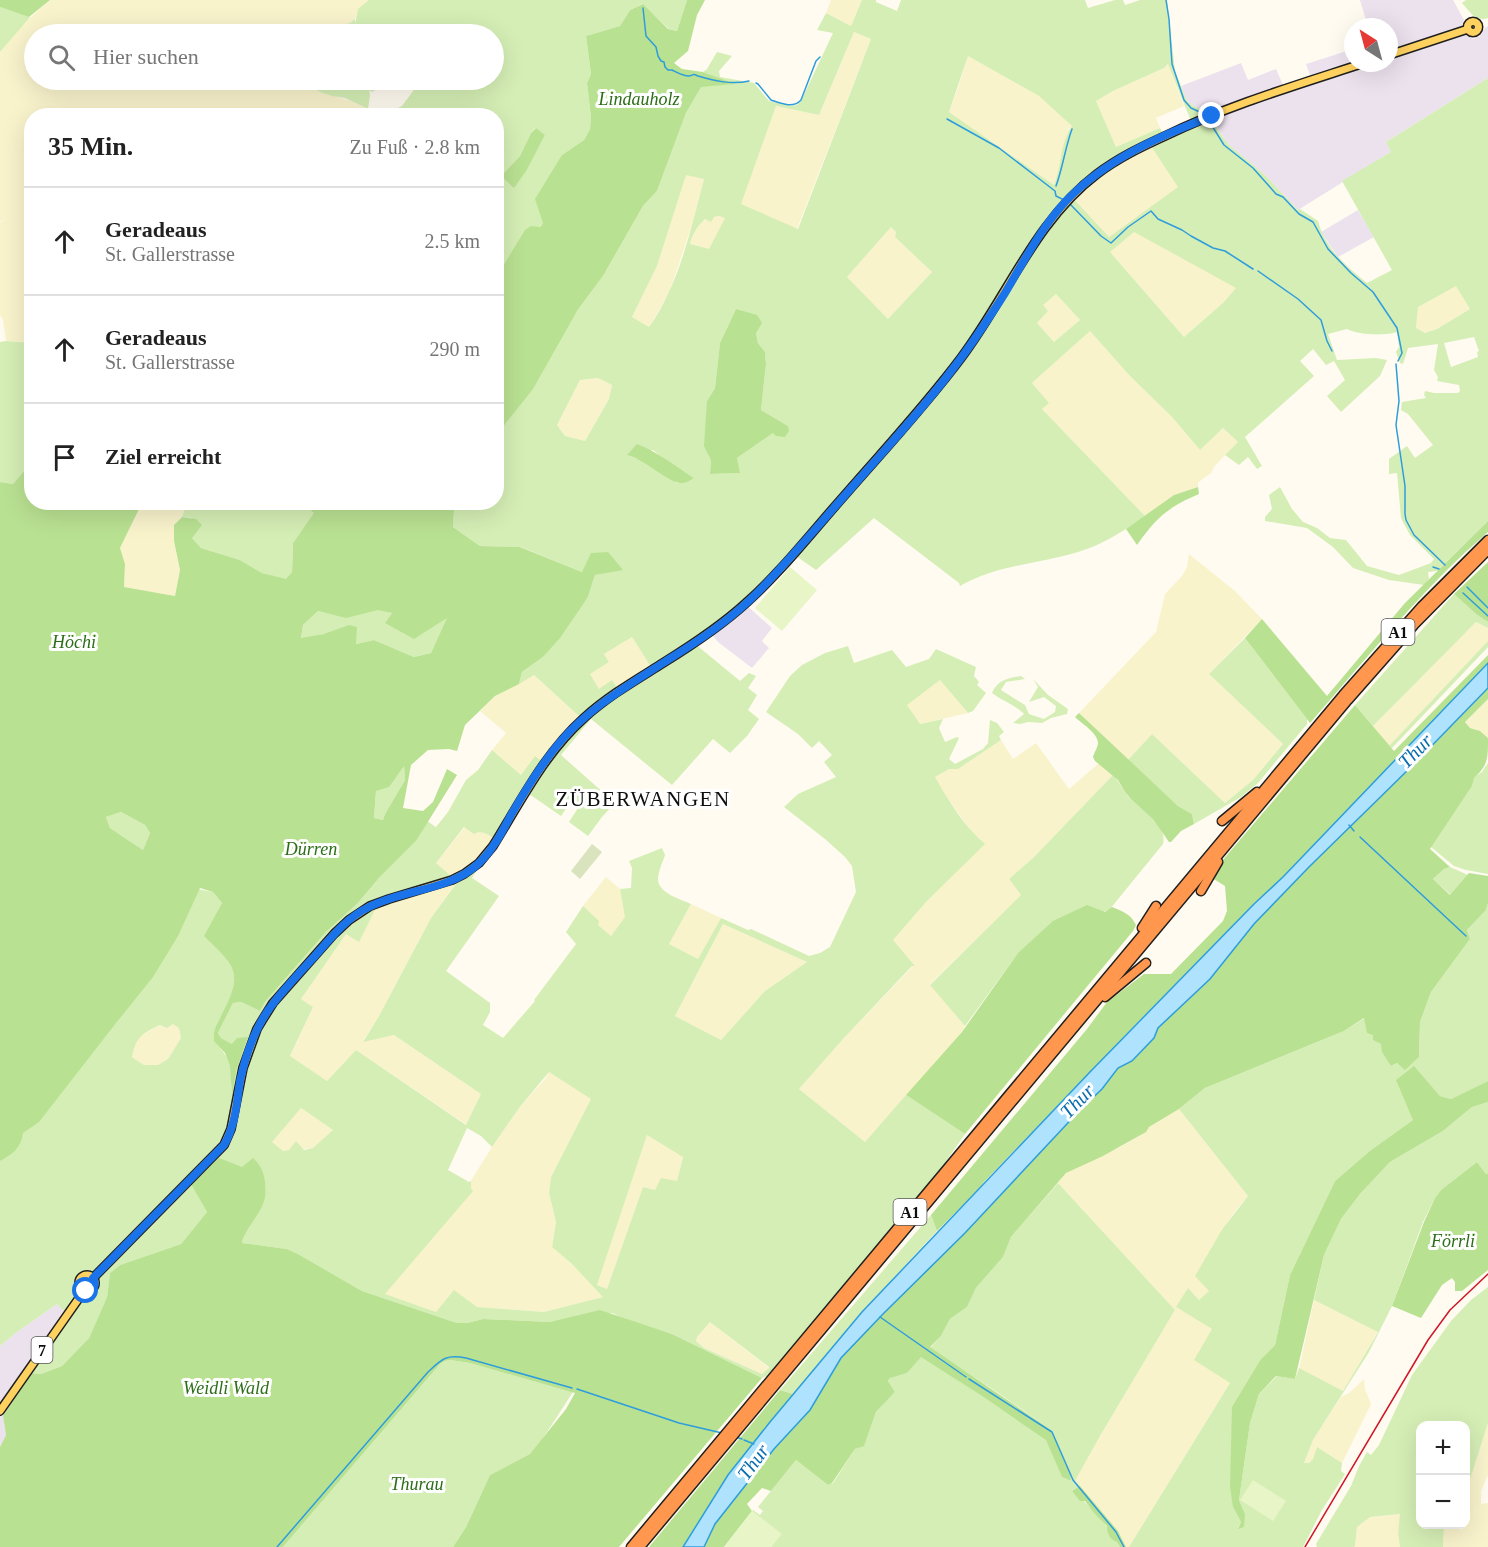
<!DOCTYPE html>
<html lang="de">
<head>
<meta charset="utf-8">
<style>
	:root { --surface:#fff; --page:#f6f6f6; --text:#222; --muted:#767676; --line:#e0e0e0 }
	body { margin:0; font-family:"Times New Roman",serif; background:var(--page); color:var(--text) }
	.controls { position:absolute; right:18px; bottom:18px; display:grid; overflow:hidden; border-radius:12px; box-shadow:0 6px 24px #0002 }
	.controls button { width:54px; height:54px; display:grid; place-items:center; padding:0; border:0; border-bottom:2px solid var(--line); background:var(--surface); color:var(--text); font:30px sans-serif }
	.compass { position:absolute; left:1344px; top:18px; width:54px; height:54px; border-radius:50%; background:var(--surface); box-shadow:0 6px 24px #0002; rotate:324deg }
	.stop { position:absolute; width:18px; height:18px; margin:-14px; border:4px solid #1a73e8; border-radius:50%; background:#fff }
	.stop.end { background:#1a73e8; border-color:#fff; box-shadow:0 2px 6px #0008 }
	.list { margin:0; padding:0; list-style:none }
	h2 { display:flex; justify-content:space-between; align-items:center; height:78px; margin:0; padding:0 24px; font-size:26px }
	h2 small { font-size:20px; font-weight:400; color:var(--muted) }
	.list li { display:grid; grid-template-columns:39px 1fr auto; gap:18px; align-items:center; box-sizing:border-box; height:108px; padding:0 24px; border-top:2px solid var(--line) }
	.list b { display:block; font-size:22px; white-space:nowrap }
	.list p { margin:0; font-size:20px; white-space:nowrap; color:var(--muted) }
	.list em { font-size:20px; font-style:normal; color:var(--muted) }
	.icon { flex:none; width:33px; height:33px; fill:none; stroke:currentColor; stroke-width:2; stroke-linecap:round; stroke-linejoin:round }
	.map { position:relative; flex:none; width:1488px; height:1547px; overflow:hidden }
	.search { position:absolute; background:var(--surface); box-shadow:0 6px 24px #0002; left:24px; top:24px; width:480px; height:66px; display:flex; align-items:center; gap:15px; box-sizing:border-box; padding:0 21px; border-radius:33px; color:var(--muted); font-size:22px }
	.panel { position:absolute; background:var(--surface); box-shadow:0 6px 24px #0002; left:24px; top:108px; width:480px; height:402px; border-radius:24px }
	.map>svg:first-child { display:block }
	.industrial { fill:#ece2ee }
	.farmland { fill:#f9f3cc }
	.green { fill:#d5eeb5; fill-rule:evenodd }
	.forest { fill:#b9e192; fill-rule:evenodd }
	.cemetery { fill:#d9e4be }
	.pitch { fill:#e7f5c7 }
	.water { fill:#aee2fd; stroke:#2d9ddc; stroke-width:1.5 }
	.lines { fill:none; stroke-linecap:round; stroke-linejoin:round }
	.stream { stroke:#2d9ddc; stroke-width:1.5 }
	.major-casing { stroke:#1f1f1f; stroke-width:10 }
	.highway-casing { stroke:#1f1f1f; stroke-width:11 }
	.major { stroke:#ffd260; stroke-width:7 }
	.highway { stroke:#ff984e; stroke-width:8 }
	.rail { stroke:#ce1727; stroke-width:1.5 }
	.route { stroke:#1a73e8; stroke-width:8 }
	.labels { text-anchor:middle; stroke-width:6; stroke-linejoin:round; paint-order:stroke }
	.shield { fill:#fff; stroke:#565656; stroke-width:1.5 }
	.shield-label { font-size:16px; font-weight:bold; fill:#0e0e0e }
	.park-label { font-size:18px; font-style:italic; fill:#2c6e17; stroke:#fff }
	.water-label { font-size:20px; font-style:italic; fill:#096daf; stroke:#fff }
	.quarter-label { font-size:21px; letter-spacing:1.5px; fill:#0e0e0e; stroke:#fff }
</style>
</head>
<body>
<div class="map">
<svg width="1488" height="1547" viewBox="0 0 1488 1547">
	<rect width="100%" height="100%" fill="#fffbf0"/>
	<!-- industrial -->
	<g class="industrial">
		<path d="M1360,0H1453L1464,20L1461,27L1464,35H1467L1473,39L1480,36L1481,31L1488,26V78L1386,142L1391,152L1298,210L1265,175L1229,145L1210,118L1280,95L1283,85L1206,114L1204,111L1192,105L1187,101L1181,86L1241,63L1248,80L1276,69L1283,85L1310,75L1306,64L1353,49V63H1389V27H1368Z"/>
		<path d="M1358,210L1374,237L1338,257L1321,232Z"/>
		<path d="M745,604L772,628L762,641L769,648L752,668L718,642L710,632Z"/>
		<path d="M57,1304L64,1310L30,1362L31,1373L3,1416L6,1435L0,1447V1346L17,1332Z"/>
	</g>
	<!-- farmland -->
	<g class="farmland">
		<path d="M50,0H370L361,7L358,11L355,19L350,23L302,34H34V80H297L320,92L350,101L363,107L368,109V113L364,115H360L340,109L338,116H32L31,343L6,341L3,320L0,315V223L5,218L0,222V52L23,24Z"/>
		<path d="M831,0H862L851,26L826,13Z"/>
		<path d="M854,32L871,39L797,229L740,204L776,106L819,115Z"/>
		<path d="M968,56L1039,96L1073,126L1069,129L1066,137L1058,176L1054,185L949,112L959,85Z"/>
		<path d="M1168,64L1184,106L1156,118L1160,128L1116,147L1096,101L1113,91L1164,68Z"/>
		<path d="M1149,143L1179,187L1109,237L1071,196L1083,185Z"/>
		<path d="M686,174L704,179L693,222L669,293L649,327L632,317L657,266Z"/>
		<path d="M719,216L726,218L709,250L690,244L692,235L702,222L706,219Z"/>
		<path d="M891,227L897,232L895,237L932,272L888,319L847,277Z"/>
		<path d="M1134,231L1237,288L1224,302L1184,337L1110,252Z"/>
		<path d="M1456,285L1470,309L1437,329L1425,333L1416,328L1418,307Z"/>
		<path d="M1056,294L1080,320L1054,342L1037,323L1047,311L1042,305Z"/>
		<path d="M1090,331L1129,375L1172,417L1200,450L1223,428L1238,442L1225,455L1214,467L1211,473L1200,481L1198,483V487L1174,495L1145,516L1042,409L1048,402L1032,383Z"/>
		<path d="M598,378L612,385L609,399L585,441L565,436L557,425L580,380Z"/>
		<path d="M146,502L187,503L182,517L174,525V541L180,570L175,596L124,587L125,564L120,548L141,505Z"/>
		<path d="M1189,554L1235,591L1262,619L1209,674L1283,744L1253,780L1225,803L1152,734L1128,760L1079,713L1156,632L1165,594L1182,576L1187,567Z"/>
		<path d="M1476,622L1488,628V641L1389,746L1373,726Z"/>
		<path d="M632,637L651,667L617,688L599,689L589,674L609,662L604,654Z"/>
		<path d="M534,675L580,717L540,761L535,757L521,775L492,750L506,733L480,711L495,696Z"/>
		<path d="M940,680L968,713L920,724L906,705Z"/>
		<path d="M1488,699V738L1480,731L1470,728L1465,722Z"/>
		<path d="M1001,740L1013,759L1036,743L1069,789L1099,763L1113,775L1034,857L1009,879L1022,895L930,984L965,1026L962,1032L865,1142L799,1089L843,1039L914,965L892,940L926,902L984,844L975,836L942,791L934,777L949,769H958Z"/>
		<path d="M465,827L476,832L487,833L493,838L492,841L477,861L462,872L451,877L436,863Z"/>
		<path d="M606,877L620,889L626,917L611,936L598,925L583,906Z"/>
		<path d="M457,878L456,884L431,918L379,1016L363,1041L394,1035L481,1094L467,1125L356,1050L327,1081L290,1057L313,1007L301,999L346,933L379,902Z"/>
		<path d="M691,904L721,918L698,959L669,944Z"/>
		<path d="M723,924L807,962L765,991L721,1040L675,1016Z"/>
		<path d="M173,1024L179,1027L181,1038L168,1059L158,1065H144L132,1057L134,1045L138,1037L160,1025L167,1028Z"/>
		<path d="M549,1072L592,1098L551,1177L549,1193L556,1222L552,1247L572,1264L604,1297L544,1312L477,1307L436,1312L384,1294L472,1191L470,1182L492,1147L519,1108L545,1079Z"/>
		<path d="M301,1108L333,1130L314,1148L283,1151L271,1142Z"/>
		<path d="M1179,1109L1248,1196L1235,1211L1223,1228L1209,1291L1199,1300L1188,1289L1177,1307L1212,1329L1230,1383L1129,1547H1126L1118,1531L1075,1481L1100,1436L1175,1310L1058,1183L1066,1173L1120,1147L1146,1132L1149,1127Z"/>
		<path d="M647,1135L683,1156L677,1181L655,1190L643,1187L607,1289L597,1285Z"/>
		<path d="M1314,1300L1378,1331L1343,1391L1299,1369Z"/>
		<path d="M710,1322L769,1368L762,1374L704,1348L696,1341L697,1337Z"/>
		<path d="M1364,1379L1365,1389L1371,1404L1342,1463L1317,1447L1313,1459L1309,1463H1304L1313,1440L1341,1397L1349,1393Z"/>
		<path d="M1488,1423V1475L1481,1491V1504L1488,1503V1547H1443L1444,1525L1466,1524V1492Z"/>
		<path d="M1401,1514L1398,1534L1400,1547H1355L1357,1527L1370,1517Z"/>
	</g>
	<!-- green -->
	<g class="green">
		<path d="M369,0H687L677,31L669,29L642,4L630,10L620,26L586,36L591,74L587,83L591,117L590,129L584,140L562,155L543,223L504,265L497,276L496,116H387L385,114L402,106L416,87L428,80H494V34H302L350,23L355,19V24L358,9ZM535,128L545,135L527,170L514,187L501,176L520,156L531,133Z"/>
		<path d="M862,0H876V2L897,11L901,0H1085L1088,8L1115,0H1123L1125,5L1140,0H1167L1175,71L1187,101L1192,105L1204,111L1229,145L1265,175L1298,210L1300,209L1318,221C1325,248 1346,266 1367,283L1392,270L1342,181L1391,152L1386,142L1488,78V521L1437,571L1428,572L1429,579L1424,585L1389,580L1353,568L1333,547L1307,528L1265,521V517L1272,509L1269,495L1280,487L1292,509L1303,522L1317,528L1330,538L1346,540L1367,566L1399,575L1431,563L1434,559L1410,535L1401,518L1397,473L1389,474V459L1407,446L1415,458L1433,445L1408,414L1401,410L1402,402L1426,398L1424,395L1425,391L1434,393H1458L1460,391L1459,385L1437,381L1438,377L1434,370L1438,344L1408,348L1403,364L1400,363L1396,352L1399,347L1397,332C1386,336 1357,335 1347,329L1328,334L1337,360L1376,358L1387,360L1380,376L1341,412L1327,396L1345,380L1334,361L1326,365L1313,349L1300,361L1314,376L1245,437L1262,466L1257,469L1248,457L1239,465L1225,455L1238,442L1223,428L1200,450L1172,417L1129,375L1090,331L1032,383L1049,403L1042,409L1145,516C1126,529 1106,543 1084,550C1043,564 998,564 960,586L959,583L874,518L816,570L796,556L760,590L694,643L740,681L749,673L756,676L748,688L757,695L748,710L759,719L747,736L730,753L713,739L672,785L591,719L561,755L615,803L602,817L588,836L569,822L580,805L571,801L561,816L532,796L524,793L472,878L499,896L446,971L490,1003V1012L483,1025L503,1038L535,1001L534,1000L576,944L566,932L583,906L599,921L598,925L611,936L625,917L620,889L631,888L632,868L629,861L662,848L665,855C663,862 658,871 658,879C658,893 680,899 691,904L669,944L698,959L721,918L748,930L751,929L809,956L820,953L830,947L856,892L852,866L845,857L825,839L784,807L798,794L836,777L824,762L832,755L819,741L812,748L798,734L766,712L790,676L802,665L825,653L848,646L854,663L892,650L906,667L929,659L936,649L976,667L974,676L979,682L977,685L986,693L973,711L968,713L940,680L907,705L920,724L943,719L939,728L945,742L957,737L959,738L949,759L955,764L983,749L988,743L990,720L997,723L1004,732L999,736L1001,740L958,769H949L935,777C948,800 964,826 985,844L926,902L893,940L915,966H912L843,1039L799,1089L865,1142L906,1095L965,1134L942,1167L768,1375L762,1378L672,1334L627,1320L612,1313L550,1322L483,1319L467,1323H457L362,1291L298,1254L287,1249L242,1243L245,1234L242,1167L192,1184L207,1212L181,1244L120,1265L110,1273L107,1297L89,1338L62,1366L41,1374L31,1373L30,1362L64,1311L57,1304L17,1332L0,1346V1158L22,1133L197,889L213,892L222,903L205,936C233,964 244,971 224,1011C220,1018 215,1025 215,1032C215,1047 226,1051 230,1065C232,1074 230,1084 232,1093L237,1068L232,1044L221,1038L218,1033L233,1003L241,1002L260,1011L265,1002L326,932L357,904L379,878L416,841L427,821L436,827L448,812L466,780L478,770L492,750L521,775L535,756L540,760L560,736L580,717L534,675L519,684L522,672L543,657L588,597L595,575L623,569L582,572L521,547L480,546L453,527L454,511L450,503L496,502L497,434L577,311L603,276L643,206L657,191L686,113L701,86L733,84L703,72L707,69L717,52L732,56L719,71L720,77L754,83L769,101L791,106L797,105L801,101L833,33L817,30L826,13L851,26ZM854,32L871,39L798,229L741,204L776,106L819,115ZM968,56L1039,96L1072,126C1060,142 1062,166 1054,185L949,112ZM1168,64L1191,121L1162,132L1160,128L1116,147L1096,101L1113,91L1164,68ZM1149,143L1178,187L1109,237L1071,196L1131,152ZM686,175L704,179C691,229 679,285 649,327L632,317L657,266ZM719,216L725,218L709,249L690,244C692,234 698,226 705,219L711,222L714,217ZM891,227L896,232L895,237L932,272L888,319L847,277ZM1134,232L1236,288L1224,302L1184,337L1110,252ZM1456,286L1470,309L1437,329L1425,333L1416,328L1418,307ZM1056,294L1080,320L1054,342L1037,323L1048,311L1043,305ZM736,309L756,333L758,343L765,352L766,364L761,410L788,426L773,433L737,458L739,473L710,474L711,460L707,401L715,388L720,343ZM1474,337L1479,351L1477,352L1478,357L1451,367L1444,343ZM598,378L612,385L609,399L585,441L565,436L557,425L580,380ZM653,450L670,463L694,478L677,483L644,462L628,455ZM632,637L651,667L617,688L612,680L599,689L590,674L609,662L604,654ZM464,827L474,834C480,830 488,834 493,838L492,841C482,857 469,868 452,877L436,863ZM456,878V884L431,918L379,1016L363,1042L394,1035L481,1094L466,1125L356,1050L327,1081L290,1056L313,1007L301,999L346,934L359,942L379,902ZM723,924L807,962L765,991L721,1040L675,1016ZM173,1024L179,1028L181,1038L168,1059L158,1065H144L132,1057C136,1037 141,1034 160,1025L167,1028ZM549,1072L591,1099L551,1177L549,1193L556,1222L552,1247L572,1264L603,1297L544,1312L477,1307L454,1290L436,1312L385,1294L473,1191L471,1188V1181L469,1182L448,1170L467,1128L481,1136L492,1147L519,1108ZM301,1108L333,1130L313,1148L304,1150L296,1141L289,1150L283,1151L272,1142ZM647,1135L683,1157L677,1181L661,1178L655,1190L643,1187L607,1289L597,1285ZM710,1322L769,1367V1368L762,1374L704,1348L696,1341L697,1337Z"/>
		<path d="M1466,0H1488V18C1475,22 1470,12 1462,3Z"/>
		<path d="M0,7L30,17L0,52Z"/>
		<path d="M297,80H391L372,92L369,90L370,95L368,109L345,98L332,96L320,92Z"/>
		<path d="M6,341L31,343V463L13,484L0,482V342Z"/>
		<path d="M187,502L301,503L315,513L293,543L292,572L286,580L262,573L240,560L201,548L192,538V518L182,517Z"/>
		<path d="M1454,594L1476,614L1488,622V628L1476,622L1373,726L1355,705Z"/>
		<path d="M378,609L392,613L385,623L448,617L431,653L414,657L374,640L356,644L324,634L301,639L303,625L318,611L346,617Z"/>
		<path d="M1245,638L1307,719V724L1258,783L1241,797L1194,824L1192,814L1178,806L1128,760L1152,734L1225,803L1253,780L1283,744L1209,674Z"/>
		<path d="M1488,641V647L1392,748L1389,746Z"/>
		<path d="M1021,676L1025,679L1006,682L1001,690L1025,705L1029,714L1044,719L1055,712L1056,706L1044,697L1029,702L1038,687L1033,679L1048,695L1068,709L1067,714L1051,718L1042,723L1028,722L1020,724L1013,723L1024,714C1017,706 1001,700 992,693C997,680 1008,678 1021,676Z"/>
		<path d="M1488,763V874L1466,870L1454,866L1431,847L1472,786L1473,778L1482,772Z"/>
		<path d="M404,765L405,780L385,814L383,820L374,818L376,791Z"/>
		<path d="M1113,775C1119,781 1122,788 1127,795C1140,809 1168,823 1163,844L1110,909L1018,953L965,1026L930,985L1021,895L1009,879L1034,857Z"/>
		<path d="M121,812L145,825L150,833L143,850L110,828L106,817Z"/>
		<path d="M1450,867L1468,875L1451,895L1433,879L1444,869Z"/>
		<path d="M1488,903V1081L1451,1099L1440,1096L1414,1067L1413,1120L1371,1150L1335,1181L1290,1275L1275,1345L1261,1359L1233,1507L1241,1522L1238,1528H1239L1245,1514L1239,1500L1250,1423L1259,1394L1277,1376L1295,1379L1299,1368L1343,1391L1378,1332L1314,1300L1324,1255L1341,1219L1360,1194L1390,1162L1443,1131L1472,1107L1488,1102V1174H1486L1477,1162L1441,1190L1435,1198L1423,1222L1392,1306L1369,1352L1313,1440L1304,1463H1309L1313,1459L1317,1447L1342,1463L1341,1471L1345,1474L1322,1510L1303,1547H1129L1230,1383L1194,1360L1212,1329L1176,1307L1188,1288L1199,1300L1209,1291L1195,1276L1223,1228L1248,1196L1179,1109L1205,1088L1344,1031L1365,1018L1374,1035L1381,1044L1391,1066L1397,1063L1405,1069L1419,1057L1420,1022L1431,992L1470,939L1467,930L1486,910Z"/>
		<path d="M1058,1183L1175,1310L1100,1436L1075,1481L1080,1486L1072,1491C1091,1506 1108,1525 1120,1547H771L781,1534L752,1511L753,1510L760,1515L763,1511L758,1507L796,1460L828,1485L833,1483L855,1449L864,1445L876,1412L895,1392L888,1381L891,1377L907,1373L921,1356L982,1396L1047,1440L1062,1477L1071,1481L1070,1474L1051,1430L997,1392L930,1348L941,1336L950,1319L967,1307L976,1288L1003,1257L1011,1237Z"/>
		<path d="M931,1215L937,1231L862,1312L793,1394L780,1390Z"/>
		<path d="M1488,1287V1423L1466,1492V1426H1420V1524L1444,1525L1443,1547H1400L1398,1534L1400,1514L1370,1517L1357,1527L1355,1546L1354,1547H1317L1316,1544L1351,1486L1359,1466L1367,1452L1371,1455L1379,1445L1412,1375L1451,1321L1471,1300Z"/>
		<path d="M450,1360L470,1363L573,1392L536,1449L532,1453L490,1475L466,1527L453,1547H283L440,1364L445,1361Z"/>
	</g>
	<!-- forest -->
	<g class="forest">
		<path d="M0,0H50L29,17L0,7Z"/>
		<path d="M687,0H705L697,15L688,51L674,63L682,69L703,72L735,84L701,87L686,113L657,191L643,206L603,276L577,311L533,389L497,434V276L525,230L531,226L540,227L543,223L535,199L562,155L584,140L590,129L591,117L587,83L591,74L586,36L620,26L630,10L643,4L668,29L677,31Z"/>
		<path d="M536,128L545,135L527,170L514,188L501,176L520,156L531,133Z"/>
		<path d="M736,309L757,315L762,323L756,333L758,343L765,352L766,364L761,410L788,426L789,431L785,437L776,436L773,433L737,458L740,473L710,474L711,460L704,446L707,401L715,388L720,343Z"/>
		<path d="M637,444C658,452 675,466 694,478C689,481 686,483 680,483C668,482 644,459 627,455Z"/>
		<path d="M31,463L32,502L146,503L141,505L120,548L125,564L124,587L175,596L180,570L174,541V525L182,517L196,519L202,525L192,538L201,548L240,560L262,573L286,579L292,572L293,543L314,513L301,502L450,503L454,511L453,527L480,546L520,547L582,572L591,553L608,552L623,570L595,575L588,597L560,638L543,657L522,672L519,684L495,696L465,725L457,751L449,749L428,750L411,765L403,808L423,811L433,802L447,769L457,775L416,841L379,878L357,904L326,932L265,1002L260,1011L241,1002L233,1003L218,1033L221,1038L232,1044L237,1038L248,1037L237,1068L232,1096L230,1066L225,1053L214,1041C213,1029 217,1024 222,1014C244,972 235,966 204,936L222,903L213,892L200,888L178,936L153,977L116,1023L39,1122L23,1133C21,1148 13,1154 0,1161V482L13,484ZM378,610L392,613L385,623L414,639L447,618L431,653L414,657L374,640L356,644L357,627L349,625L324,634L301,638L303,625L318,611L346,618ZM404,766L405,780L385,814L383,820L374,818L376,791L389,787ZM121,812L145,825L150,833L143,850L110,828L106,817Z"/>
		<path d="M1198,487L1199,494C1168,507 1156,518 1137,545L1126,529L1174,495Z"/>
		<path d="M1488,521V532C1423,588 1367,658 1310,723L1245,638L1262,619L1327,696L1405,603Z"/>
		<path d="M1488,562V622L1476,614L1454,594Z"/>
		<path d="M1488,655V663L1469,684L1283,877L1254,904L1134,1026L984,1182L976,1192L937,1231L931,1215L1087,1029L1107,1002L1144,974H1171L1223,921L1227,911L1225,886L1212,878L1222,861L1355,705L1394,751Z"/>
		<path d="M1488,688V699L1465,722L1470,728L1480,731L1488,738C1488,759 1488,765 1474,778L1472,786L1430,849L1450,867L1444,869L1433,879L1450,895L1469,873L1488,876V903L1486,910L1467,930L1470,939L1431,992L1420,1022L1419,1057L1405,1070L1397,1063L1391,1066L1382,1052L1381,1044L1373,1040V1035L1367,1033L1364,1018L1344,1031L1205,1088L1179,1109L1149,1127L1146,1132L1103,1156L1066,1173L1011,1237L1003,1257L976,1288L967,1307L950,1319L941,1336L930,1347L1051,1430L1070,1474L1071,1481L1062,1477L1046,1440L982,1396L921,1357L907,1373L890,1378L888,1381L895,1392L876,1412L864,1446L855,1449L832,1483L828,1485L796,1460L771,1491L762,1488L747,1504L752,1511L724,1547H704L715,1524L774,1449L810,1410L841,1358L883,1314L965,1233L1080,1110L1102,1089L1118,1068L1132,1061L1154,1038L1158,1028L1210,979L1254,924L1309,867L1412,766Z"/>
		<path d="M1079,713L1178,806L1192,814L1194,824L1181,831L1171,842H1169L1153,819L1131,799L1125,792L1118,780L1095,761L1093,757C1094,753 1098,747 1098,743C1098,733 1081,723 1075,717Z"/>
		<path d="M1087,905L1105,912L1112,907C1122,911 1131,914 1136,925L1133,931L965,1134L906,1095L962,1032L1018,953L1053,921Z"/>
		<path d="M1414,1066L1440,1096L1451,1099L1488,1081V1102L1472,1107L1443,1131L1390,1162L1360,1194L1341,1219L1324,1255L1295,1379L1276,1376L1259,1394L1250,1423L1239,1500L1245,1514L1244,1527L1238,1529L1241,1522L1233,1507L1230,1487L1232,1407L1261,1359L1275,1345L1290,1275L1335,1181L1371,1150L1413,1120L1396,1080Z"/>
		<path d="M219,1158L242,1167L253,1158C260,1164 264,1172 265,1182C265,1187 266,1192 265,1197C262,1214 246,1226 242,1243L287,1249L298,1254L362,1291L457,1323H467L483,1319L550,1322L600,1310L672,1334L762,1378L619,1547H453L466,1527L490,1475L530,1454L566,1409L575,1393L470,1363L450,1360L445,1361L440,1364L283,1547H0V1447L6,1435L3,1416L31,1373L41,1374L62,1366L89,1338L107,1297L110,1273L120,1265L181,1244L207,1212L191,1184Z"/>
		<path d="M1477,1162L1486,1174H1488V1270L1462,1291H1455V1282L1452,1278L1442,1285L1421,1318L1392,1306L1424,1222L1435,1198L1441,1190Z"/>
		<path d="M780,1390L793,1394L728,1475L683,1547H649Z"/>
		<path d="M1080,1486L1118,1531L1126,1547H1120L1117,1542C1109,1539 1107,1533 1107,1526L1095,1514L1085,1501H1080L1072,1491Z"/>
	</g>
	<!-- cemetery -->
	<path class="cemetery" d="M592,844L602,852L580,879L571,871Z"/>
	<!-- pitch -->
	<g class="pitch">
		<path d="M790,567L817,590L782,631L755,608Z"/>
		<path d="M1253,1480L1286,1501L1273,1521L1240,1500Z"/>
		<path d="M752,1511L782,1534L771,1547H724Z"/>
	</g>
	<!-- water -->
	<path class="water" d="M1488,663V688L1412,766L1309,867L1254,924L1210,979L1158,1028L1154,1038L1132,1061L1118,1068L1102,1089L1080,1110L965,1233L883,1314L841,1358L810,1410L774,1449L715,1524L704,1547H683L728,1475L770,1422L862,1312L1089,1073L1254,904L1283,877Z"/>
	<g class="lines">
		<!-- stream -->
		<g class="stream">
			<path d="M1166,0L1169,19L1172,64L1184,100L1191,108L1204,114"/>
			<path d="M643,8L646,36L656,47L658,56L661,61L664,62L665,67L668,70H672C678,73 683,76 689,76C696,75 691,73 698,76C715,81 732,85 749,81"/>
			<path d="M756,83L758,84L771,100C780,103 793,109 801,100L816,61L820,57"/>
			<path d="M947,119L999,148L1055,191L1056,196L1066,201"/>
			<path d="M1209,121L1224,145L1253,168L1276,194L1283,197L1299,214L1313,222L1328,249L1351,273L1373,292L1397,328L1402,353L1398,361"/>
			<path d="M1056,186C1063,167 1065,148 1072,129"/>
			<path d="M1070,204L1101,236L1111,243L1128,227L1151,211L1158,219L1182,230L1191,236L1213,248L1225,251L1253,269"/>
			<path d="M1258,271L1298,299L1321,320L1327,341L1332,351"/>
			<path d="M1396,364L1399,401L1396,425L1405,486V514L1406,520L1414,535L1445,565"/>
			<path d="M1433,567L1439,569"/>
			<path d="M1467,587L1488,608"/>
			<path d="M1463,593L1488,616"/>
			<path d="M1349,825L1354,831"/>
			<path d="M1360,837L1466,936"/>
			<path d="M880,1317L966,1377"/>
			<path d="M969,1379L1052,1432L1073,1480L1116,1532L1124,1547"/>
			<path d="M577,1389L679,1423L722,1433"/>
			<path d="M736,1437L742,1439"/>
			<path d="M744,1440L754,1444"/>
			<path d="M277,1547L428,1372C442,1359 446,1354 466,1358L572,1388"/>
		</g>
		<!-- major casing -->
		<g class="major-casing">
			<g id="major">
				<circle cx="1473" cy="27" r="5.5"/>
				<path d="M1389,55L1468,29"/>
				<circle cx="87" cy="1283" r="8"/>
				<path d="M93,1278L224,1145L231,1129L243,1068L257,1029L263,1019L273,1003L334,934L349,920L370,906L389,899L452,880L464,874L479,863L493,846C521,801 544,754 584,718C608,696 636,680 663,663C692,645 721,626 746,603C782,571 812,532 844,496C884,450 925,406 961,358C1007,297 1035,221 1097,174C1118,158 1141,147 1165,136C1229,105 1297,85 1364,63"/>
				<path d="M0,1411L84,1291"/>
			</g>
		</g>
		<!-- highway casing -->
		<g class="highway-casing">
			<g id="highway">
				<path d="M1222,821L1257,792"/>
				<path d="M1201,891L1218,862"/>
				<path d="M1142,928L1156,906"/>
				<path d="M1105,997L1146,963"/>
				<path d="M631,1547L1343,695L1422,606L1488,540"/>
				<path d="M640,1547L1348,700L1414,625L1488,550"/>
			</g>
		</g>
		<!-- major -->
		<use href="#major" class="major"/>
		<!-- highway -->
		<use href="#highway" class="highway"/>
		<!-- rail -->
		<path class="rail" d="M1305,1547L1428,1340L1450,1310L1488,1274"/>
	</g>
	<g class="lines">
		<!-- route -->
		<path class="route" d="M86,1291C94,1291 97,1285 93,1278L224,1145C235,1127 237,1102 240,1081C246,1053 257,1023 275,1001C288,985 301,971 315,956C331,938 346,918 369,907C403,889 449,891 478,864C493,850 502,832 511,815C526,789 541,764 561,741C590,707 629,685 666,661C700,640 733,618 760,590C793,556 823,520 854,485C888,446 924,408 955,366C973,343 989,318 1005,293C1024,261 1041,228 1066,201C1106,159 1160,136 1212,116"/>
	</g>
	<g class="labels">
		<!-- shield labels -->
		<g class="shield">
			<rect x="1381.5" y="619" width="33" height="26" rx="4.5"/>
			<rect x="893.5" y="1199" width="33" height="26" rx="4.5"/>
			<rect x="31.5" y="1337" width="21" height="26" rx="4.5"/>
		</g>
		<g class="shield-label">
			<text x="1398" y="638">A1</text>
			<text x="910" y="1218">A1</text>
			<text x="42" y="1356">7</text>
		</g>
		<!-- park labels -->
		<g class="park-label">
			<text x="639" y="105">Lindauholz</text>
			<text x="74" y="648">Höchi</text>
			<text x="311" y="855">Dürren</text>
			<text x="1453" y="1247">Förrli</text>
			<text x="226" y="1394">Weidli Wald</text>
			<text x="417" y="1490">Thurau</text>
		</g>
		<!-- water labels -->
		<g class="water-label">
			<text transform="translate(1415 751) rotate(-46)" y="7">Thur</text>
			<text transform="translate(1077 1101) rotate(-46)" y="7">Thur</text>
			<text transform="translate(753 1462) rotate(-54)" y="7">Thur</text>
		</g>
		<!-- quarter labels -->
		<g class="quarter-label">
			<text x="643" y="806">ZÜBERWANGEN</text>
		</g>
	</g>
</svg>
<div class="controls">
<button>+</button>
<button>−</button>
</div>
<svg class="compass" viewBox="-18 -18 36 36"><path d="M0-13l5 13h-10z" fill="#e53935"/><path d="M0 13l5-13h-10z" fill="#767676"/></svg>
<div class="stop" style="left:86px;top:1291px"></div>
<div class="stop end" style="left:1212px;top:116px"></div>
<div class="search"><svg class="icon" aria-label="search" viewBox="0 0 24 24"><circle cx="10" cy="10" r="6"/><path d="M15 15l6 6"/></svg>Hier suchen</div>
<section class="panel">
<h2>35 Min.<small>Zu Fuß · 2.8 km</small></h2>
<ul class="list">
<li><svg class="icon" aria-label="ahead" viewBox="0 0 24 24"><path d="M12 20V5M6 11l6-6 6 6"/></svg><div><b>Geradeaus</b><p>St. Gallerstrasse</p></div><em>2.5 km</em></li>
<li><svg class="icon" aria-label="ahead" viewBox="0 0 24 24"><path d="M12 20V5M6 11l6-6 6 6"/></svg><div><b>Geradeaus</b><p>St. Gallerstrasse</p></div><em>290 m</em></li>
<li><svg class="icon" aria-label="arrive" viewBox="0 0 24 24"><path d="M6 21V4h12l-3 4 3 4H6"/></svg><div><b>Ziel erreicht</b></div></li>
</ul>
</section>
</div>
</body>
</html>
